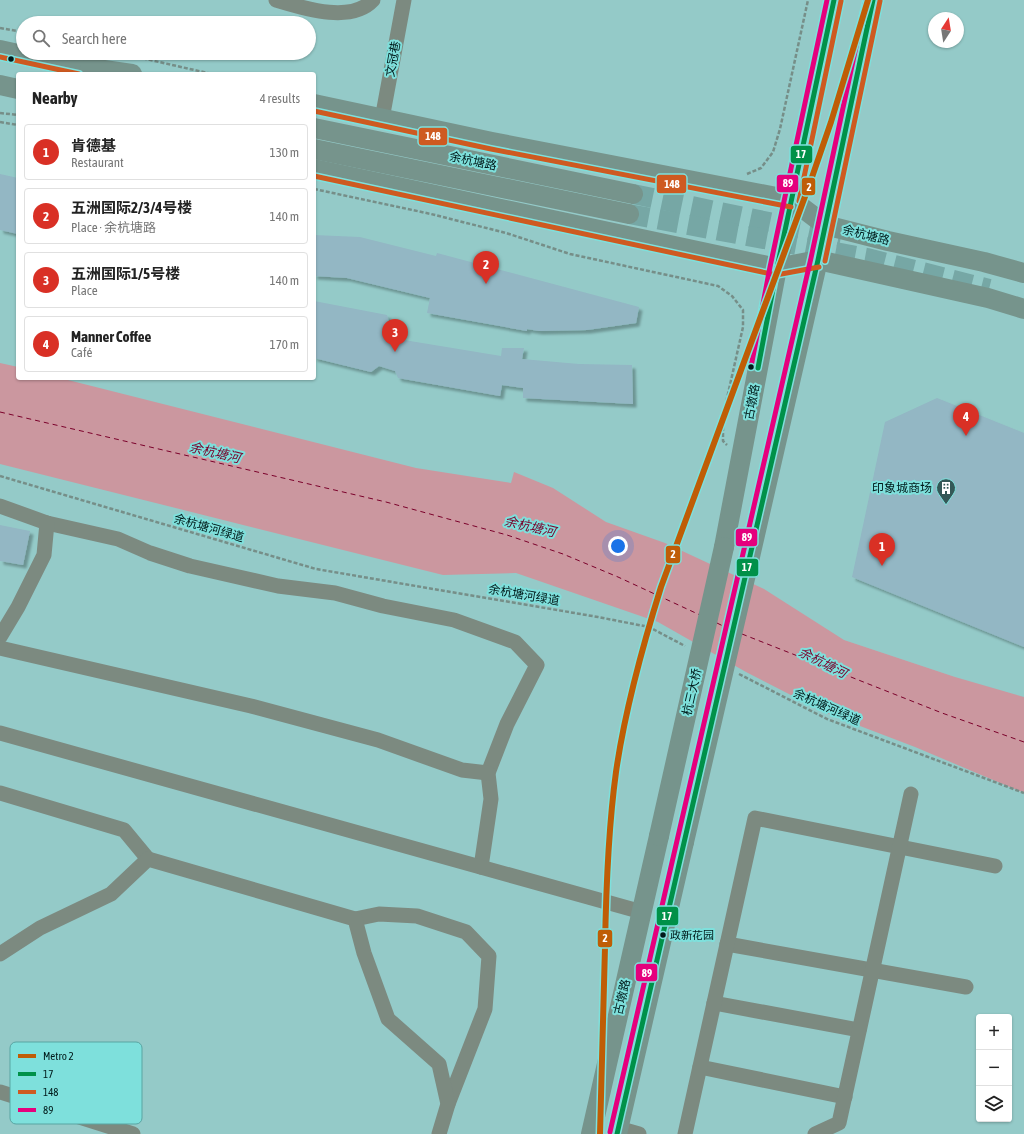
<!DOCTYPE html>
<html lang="en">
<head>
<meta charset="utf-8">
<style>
	:root { --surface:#fff; --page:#f2f2f2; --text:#222; --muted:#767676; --line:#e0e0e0; --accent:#d93025 }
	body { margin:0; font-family:"Asap Condensed","Noto Sans SC",sans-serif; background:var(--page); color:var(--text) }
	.controls { position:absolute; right:12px; bottom:12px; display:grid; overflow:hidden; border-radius:4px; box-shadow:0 1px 3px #0004 }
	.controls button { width:36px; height:36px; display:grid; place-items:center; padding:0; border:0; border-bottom:1px solid var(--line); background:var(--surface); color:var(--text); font:20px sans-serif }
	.compass { position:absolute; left:928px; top:12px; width:36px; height:36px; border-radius:50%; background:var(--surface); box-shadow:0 1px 3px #0004; rotate:12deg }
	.you { position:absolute; left:618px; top:546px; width:14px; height:14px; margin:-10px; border:3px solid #fff; border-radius:50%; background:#1a73e8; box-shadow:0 0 0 6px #1a73e833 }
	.badge { display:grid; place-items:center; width:26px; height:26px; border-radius:50%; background:var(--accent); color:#fff; font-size:13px; font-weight:700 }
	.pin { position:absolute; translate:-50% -33px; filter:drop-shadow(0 1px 2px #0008) }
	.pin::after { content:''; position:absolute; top:21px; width:14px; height:12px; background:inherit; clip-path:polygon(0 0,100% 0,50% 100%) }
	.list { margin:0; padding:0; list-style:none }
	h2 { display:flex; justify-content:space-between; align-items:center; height:52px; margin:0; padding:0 16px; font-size:17px }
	h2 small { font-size:13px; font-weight:400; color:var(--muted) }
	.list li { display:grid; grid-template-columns:26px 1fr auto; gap:12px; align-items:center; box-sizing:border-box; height:56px; margin:0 8px 8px; padding:0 8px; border:1px solid var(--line); border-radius:4px }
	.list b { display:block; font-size:15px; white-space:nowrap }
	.list p { margin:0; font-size:13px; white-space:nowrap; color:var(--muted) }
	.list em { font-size:13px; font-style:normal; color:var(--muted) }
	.icon { flex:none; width:22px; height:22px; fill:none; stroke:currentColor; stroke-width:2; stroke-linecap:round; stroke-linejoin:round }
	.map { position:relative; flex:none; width:1024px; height:1134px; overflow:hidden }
	.search { position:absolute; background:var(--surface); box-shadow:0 1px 3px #0004; left:16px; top:16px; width:300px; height:44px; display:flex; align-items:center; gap:10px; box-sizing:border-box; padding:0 14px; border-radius:22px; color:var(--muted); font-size:15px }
	.panel { position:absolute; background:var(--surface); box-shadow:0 1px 3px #0004; left:16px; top:72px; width:300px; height:308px; border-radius:4px }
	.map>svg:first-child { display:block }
	.water { fill:#cb979f }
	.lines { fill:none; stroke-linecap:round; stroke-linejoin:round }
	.ferry { stroke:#7b002a; stroke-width:1; stroke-dasharray:5 4; stroke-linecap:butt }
	.building { fill:#93b7c4; filter:url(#shadow) }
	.major-tunnel { stroke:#76a7a5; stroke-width:20; stroke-dasharray:20 10; stroke-linecap:butt }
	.path { stroke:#768e88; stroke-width:2.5; stroke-dasharray:4 2; stroke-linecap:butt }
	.minor { stroke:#7c8a80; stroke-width:15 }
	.major { stroke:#76948c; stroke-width:20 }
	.major-bridge { stroke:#76948c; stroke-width:20 }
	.bus-1-casing { stroke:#7ee0dc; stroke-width:8 }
	.bus-2-casing { stroke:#7ee0dc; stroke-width:8 }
	.bus-3-casing { stroke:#7ee0dc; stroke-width:8 }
	.bus-1 { stroke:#009149; stroke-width:5 }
	.bus-2 { stroke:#ce5a21; stroke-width:5 }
	.bus-3 { stroke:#e5007d; stroke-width:5 }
	.metro-1-casing { stroke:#7ee0dc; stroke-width:9 }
	.metro-1 { stroke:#bf5d06; stroke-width:6 }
	.bus-dot { fill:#001a1a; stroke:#7ee0dc; stroke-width:1.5 }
	.labels { text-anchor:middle; stroke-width:4; stroke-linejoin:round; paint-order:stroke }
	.bus-label { font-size:11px; fill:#001a1a; stroke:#7ee0dc; text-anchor:start }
	.street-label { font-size:12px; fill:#001a1a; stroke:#7ee0dc }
	.poi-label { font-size:12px; fill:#001a1a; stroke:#7ee0dc; text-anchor:end }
	.water-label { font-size:13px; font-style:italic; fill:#7b002a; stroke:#7ee0dc }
	.key { fill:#7ee0dc; stroke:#58a5a2; stroke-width:1 }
	.key-label { font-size:11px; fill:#001a1a }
	.line-badge { stroke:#7ee0dc; stroke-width:1.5 }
	.badge-label { font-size:11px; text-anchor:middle; font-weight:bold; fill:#fff }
</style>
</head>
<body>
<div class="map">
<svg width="1024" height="1134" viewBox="0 0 1024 1134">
	<defs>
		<filter id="shadow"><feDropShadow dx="3.5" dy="3.5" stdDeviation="1" flood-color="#0004"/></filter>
	</defs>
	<rect width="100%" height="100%" fill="#94cac8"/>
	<!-- water -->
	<path class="water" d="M0,363L18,367V378H60L416,468L511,483L514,472L553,488L606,522L665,543L764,589L844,640L955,677L1024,697V793L915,747L826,713L746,672L658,622L516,573L443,575L0,464Z"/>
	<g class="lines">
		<!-- ferry -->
		<g class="ferry">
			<path d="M0,412L386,502L507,535L563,554L618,577L700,615"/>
			<path d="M717,623L723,626"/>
			<path d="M742,634L942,713L1024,742"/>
		</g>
	</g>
	<!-- building -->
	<g class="building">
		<path d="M0,174L18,178V234L0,230Z"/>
		<path d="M314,235L360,237L436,256L437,253L639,307L636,323L587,330L539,331L527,329V331L427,313L430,298L347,278L314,276Z"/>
		<path d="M314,301L387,315L393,335L404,340L501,356L502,348H524L522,359L579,364L632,365L633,404L523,398V388L502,385L500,396L398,378L395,371L379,366L371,372L314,358Z"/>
		<path d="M937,398L1024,433V647L852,577L885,422Z"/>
		<path d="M0,525L30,531L23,565L0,561Z"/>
	</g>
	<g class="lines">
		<!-- major-tunnel -->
		<g class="major-tunnel">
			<path d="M633,194L841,237"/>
			<path d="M629,214L867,258L989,289"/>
		</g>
		<!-- path -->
		<g class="path">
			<path d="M0,28L23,32"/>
			<path d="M120,53L132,56"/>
			<path d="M137,57L212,74"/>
			<path d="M0,113L18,115"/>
			<path d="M0,122L18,125"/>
			<path d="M747,174L761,168L773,152L780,129L808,0"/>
			<path d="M314,189L431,214L506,233L570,254L718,286L732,296L743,310V327L723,416V441L727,445"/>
			<path d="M0,476L316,569L598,617L649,627L685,646"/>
			<path d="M739,674L827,719L1024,793"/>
		</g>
		<!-- minor -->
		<g class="minor">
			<path d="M276,0C303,8 351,24 373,0"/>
			<path d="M382,119L404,0"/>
			<path d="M0,506L47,523L118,539L150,553L190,566L278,586L335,593L383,606L454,620L515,642L537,665L507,724L488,773L491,799L481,867"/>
			<path d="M0,637L18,607L44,555L47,523"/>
			<path d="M0,648L251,706L378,740L462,770L488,773"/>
			<path d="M0,733L642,912"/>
			<path d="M0,793L124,830L148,859"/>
			<path d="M355,919L379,914L417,916L466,932L489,956L485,1009L448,1104"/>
			<path d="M727,944L966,987"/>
			<path d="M0,954L40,928L111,894L148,859L355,919L364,953L388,1019L439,1064L448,1104L439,1134"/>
			<path d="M714,1003L859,1030"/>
			<path d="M700,1067L845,1097"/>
			<path d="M0,1092L133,1134"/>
			<path d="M618,1128L639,1134"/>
			<path d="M685,1134L755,818L995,866"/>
			<path d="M815,1134L839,1123L911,794"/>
		</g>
		<!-- major -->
		<g class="major">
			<path d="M0,50L72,66L102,74"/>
			<path d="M90,68L132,74"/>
			<path d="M0,85L18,89"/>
			<path d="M314,104L492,142L792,200L825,225L888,241L984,262L1024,273"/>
			<path d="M314,128L633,194"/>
			<path d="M314,149L629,214"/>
			<path d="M314,169L777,268L818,260L988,298L1024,309"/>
			<path d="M724,547L777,268L834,0"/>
			<path d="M749,561L818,260L873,0"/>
			<path d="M591,1134L659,836"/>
			<path d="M617,1134L684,842"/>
		</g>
		<!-- major-bridge -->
		<g class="major-bridge">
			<path d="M659,836L724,547"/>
			<path d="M684,842L749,561"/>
		</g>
		<!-- bus-1 casing -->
		<g class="bus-1-casing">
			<g id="bus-1">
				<path d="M758,368L777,268L834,0"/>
				<path d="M617,1134L818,260L873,0"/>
			</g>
		</g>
		<!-- bus-2 casing -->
		<g class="bus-2-casing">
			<g id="bus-2">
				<path d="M0,57L79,74"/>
				<path d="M314,111L491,149L791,207"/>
				<path d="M314,176L776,275L819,267"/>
				<path d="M799,201L841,1"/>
				<path d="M825,261L880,1"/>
			</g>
		</g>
		<!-- bus-3 casing -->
		<g class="bus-3-casing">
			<g id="bus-3">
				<path d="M751,367L770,267L827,0"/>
				<path d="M610,1132L811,258L866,0"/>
			</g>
		</g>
		<!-- bus-1 -->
		<use href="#bus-1" class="bus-1"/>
		<!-- bus-2 -->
		<use href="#bus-2" class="bus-2"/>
		<!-- bus-3 -->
		<use href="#bus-3" class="bus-3"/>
		<!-- metro-1 casing -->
		<g class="metro-1-casing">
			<path id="metro-1" d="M600,1134C602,1072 603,1009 605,947C606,888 608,830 616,772C625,709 642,648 661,587L810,183L831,122L868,0"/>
		</g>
		<!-- metro-1 -->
		<use href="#metro-1" class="metro-1"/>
	</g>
	<!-- icons -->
	<defs>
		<g id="building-pin" transform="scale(1)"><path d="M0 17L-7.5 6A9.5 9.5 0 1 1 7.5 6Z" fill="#345857" stroke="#7ee0dc"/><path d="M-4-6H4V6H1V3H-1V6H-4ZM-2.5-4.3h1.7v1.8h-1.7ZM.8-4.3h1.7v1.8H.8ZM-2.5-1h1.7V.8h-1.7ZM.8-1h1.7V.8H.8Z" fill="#fff"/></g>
	</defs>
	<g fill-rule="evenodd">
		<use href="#building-pin" x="946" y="488"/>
	</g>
	<!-- markers -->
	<g class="bus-dot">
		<circle cx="11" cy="59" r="3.5"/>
		<circle cx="751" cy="367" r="3.5"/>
		<circle cx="663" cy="935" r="3.5"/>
	</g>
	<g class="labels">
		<!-- bus labels -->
		<g class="bus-label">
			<text x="670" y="939">政新花园</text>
		</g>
		<!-- street labels -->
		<g class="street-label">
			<text transform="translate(393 59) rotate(-80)" y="4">文冠巷</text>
			<text transform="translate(473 161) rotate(12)" y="4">余杭塘路</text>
			<text transform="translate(866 235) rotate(14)" y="4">余杭塘路</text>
			<text transform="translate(752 402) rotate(-79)" y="4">古墩路</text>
			<text transform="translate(209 528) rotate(16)" y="4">余杭塘河绿道</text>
			<text transform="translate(524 595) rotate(10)" y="4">余杭塘河绿道</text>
			<text transform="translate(692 692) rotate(-77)" y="4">杭三大桥</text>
			<text transform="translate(827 707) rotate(24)" y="4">余杭塘河绿道</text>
			<text transform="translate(622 997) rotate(-77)" y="4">古墩路</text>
		</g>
		<!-- poi labels -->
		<g class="poi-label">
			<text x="932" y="492">印象城商场</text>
		</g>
		<!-- water labels -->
		<g class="water-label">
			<text transform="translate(215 452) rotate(13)" y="5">余杭塘河</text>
			<text transform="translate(530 526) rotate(13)" y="5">余杭塘河</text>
			<text transform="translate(823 662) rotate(27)" y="5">余杭塘河</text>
		</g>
	</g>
	<!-- legend -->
	<rect x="10" y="1042" width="132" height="82" rx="6" class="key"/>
	<rect x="18" y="1054" width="18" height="4" fill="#bf5d06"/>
	<rect x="18" y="1072" width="18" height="4" fill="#009149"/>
	<rect x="18" y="1090" width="18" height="4" fill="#ce5a21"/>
	<rect x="18" y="1108" width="18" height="4" fill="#e5007d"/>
	<g class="key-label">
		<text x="43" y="1060">Metro 2</text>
		<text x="43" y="1078">17</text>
		<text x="43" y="1096">148</text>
		<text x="43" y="1114">89</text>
	</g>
	<g class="line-badge">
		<rect x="418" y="127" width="30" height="19" rx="4" fill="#ce5a21"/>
		<rect x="790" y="145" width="23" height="19" rx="4" fill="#009149"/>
		<rect x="776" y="174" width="23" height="19" rx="4" fill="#e5007d"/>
		<rect x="656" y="174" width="31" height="20" rx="4" fill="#ce5a21"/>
		<rect x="801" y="177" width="15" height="19" rx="4" fill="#bf5d06"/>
		<rect x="735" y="528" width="23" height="19" rx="4" fill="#e5007d"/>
		<rect x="665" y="545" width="16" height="19" rx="4" fill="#bf5d06"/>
		<rect x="736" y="558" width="23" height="19" rx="4" fill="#009149"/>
		<rect x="656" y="906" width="23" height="20" rx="4" fill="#009149"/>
		<rect x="597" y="929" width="16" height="19" rx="4" fill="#bf5d06"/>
		<rect x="635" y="963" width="23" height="19" rx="4" fill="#e5007d"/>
	</g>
	<g class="badge-label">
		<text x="433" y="140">148</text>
		<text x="801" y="158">17</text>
		<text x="788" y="187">89</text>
		<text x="672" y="188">148</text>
		<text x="809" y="191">2</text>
		<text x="747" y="541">89</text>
		<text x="673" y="558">2</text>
		<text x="747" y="571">17</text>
		<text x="667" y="920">17</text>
		<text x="605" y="942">2</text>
		<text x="647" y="977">89</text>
	</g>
</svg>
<div class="controls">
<button>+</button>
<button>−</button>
<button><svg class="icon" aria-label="layers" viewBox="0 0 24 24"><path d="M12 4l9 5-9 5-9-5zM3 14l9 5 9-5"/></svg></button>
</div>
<svg class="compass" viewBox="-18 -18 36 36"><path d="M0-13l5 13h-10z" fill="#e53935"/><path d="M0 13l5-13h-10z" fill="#767676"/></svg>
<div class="you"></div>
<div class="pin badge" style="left:882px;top:566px">1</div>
<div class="pin badge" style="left:486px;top:284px">2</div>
<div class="pin badge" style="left:395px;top:352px">3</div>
<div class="pin badge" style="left:966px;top:436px">4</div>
<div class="search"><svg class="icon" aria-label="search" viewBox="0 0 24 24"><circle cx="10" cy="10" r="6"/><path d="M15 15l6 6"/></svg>Search here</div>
<section class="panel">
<h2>Nearby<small>4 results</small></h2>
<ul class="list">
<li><span class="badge">1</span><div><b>肯德基</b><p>Restaurant</p></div><em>130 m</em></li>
<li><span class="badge">2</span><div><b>五洲国际2/3/4号楼</b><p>Place · 余杭塘路</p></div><em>140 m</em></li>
<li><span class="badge">3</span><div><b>五洲国际1/5号楼</b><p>Place</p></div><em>140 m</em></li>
<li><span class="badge">4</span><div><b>Manner Coffee</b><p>Café</p></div><em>170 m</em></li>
</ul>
</section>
</div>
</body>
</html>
